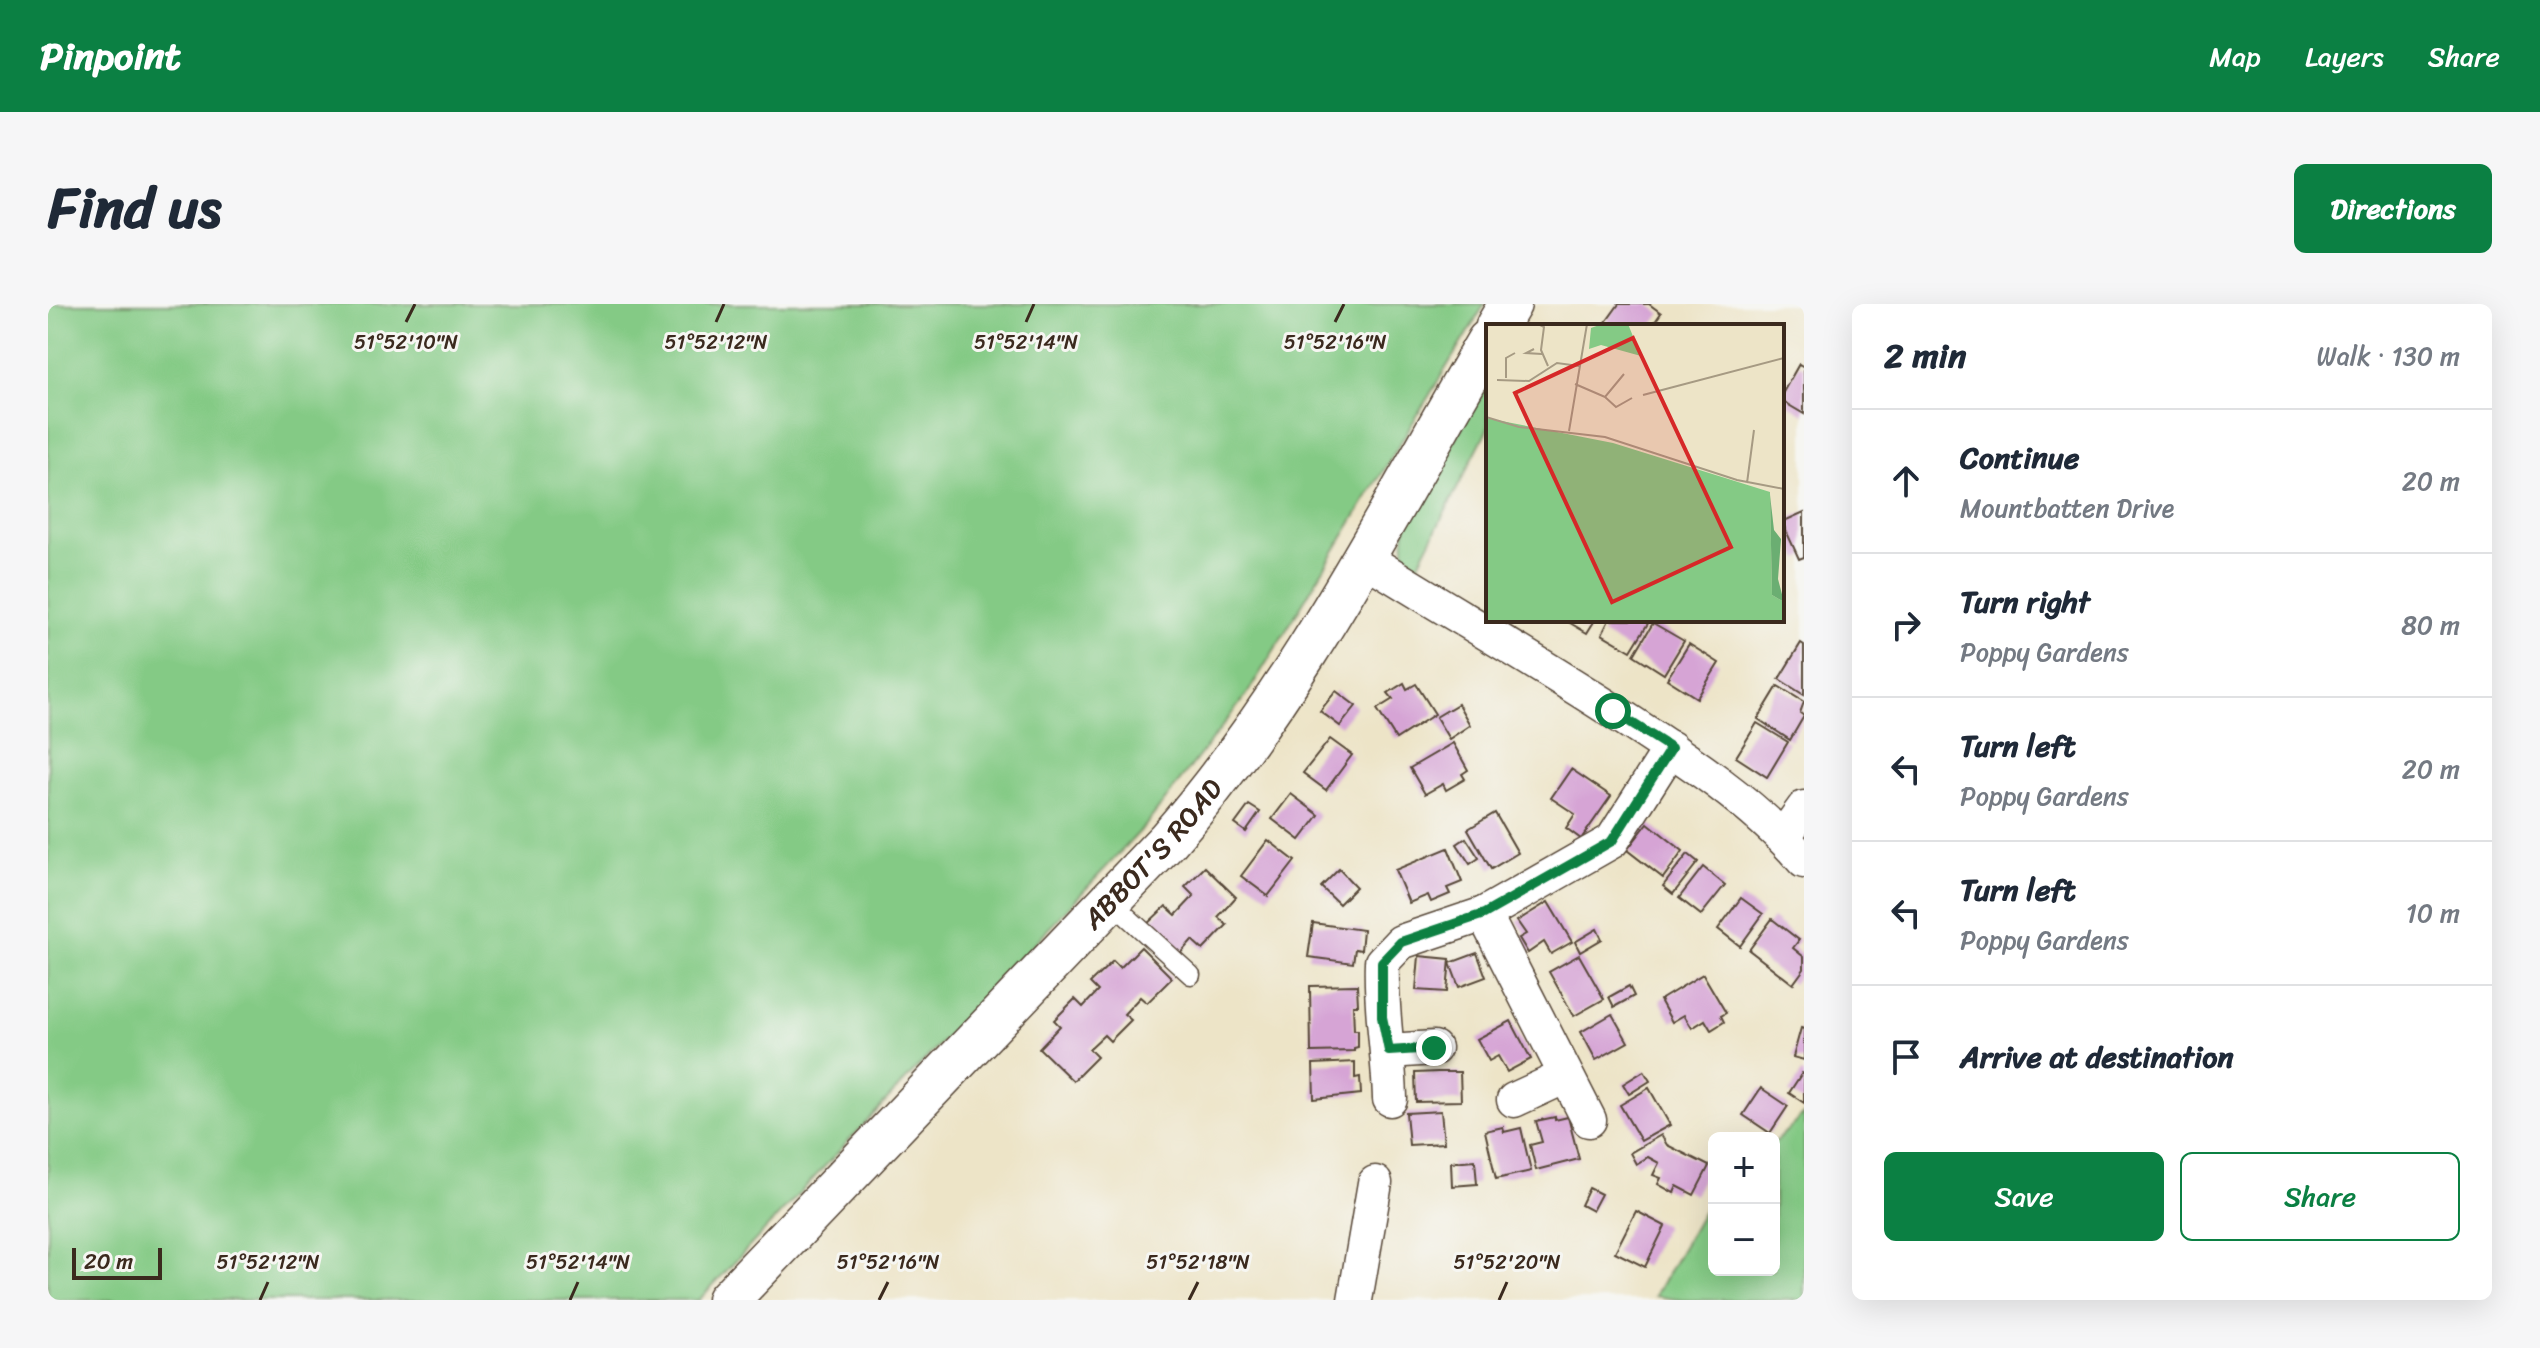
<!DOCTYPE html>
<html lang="en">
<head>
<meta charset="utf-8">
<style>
	:root { --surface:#fff; --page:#f6f6f7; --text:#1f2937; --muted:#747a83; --line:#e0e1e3; --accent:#0b8043 }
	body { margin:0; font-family:Sriracha,sans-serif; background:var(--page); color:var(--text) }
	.controls { position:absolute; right:24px; bottom:24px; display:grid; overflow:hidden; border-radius:12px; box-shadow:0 8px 32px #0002 }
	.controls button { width:72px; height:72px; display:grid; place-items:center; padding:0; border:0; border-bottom:2px solid var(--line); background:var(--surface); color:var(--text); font:40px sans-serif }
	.scale { position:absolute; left:24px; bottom:20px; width:90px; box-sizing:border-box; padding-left:8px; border:4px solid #3b2a1e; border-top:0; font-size:22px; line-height:28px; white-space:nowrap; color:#3b2a1e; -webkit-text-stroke:6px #f6f6f2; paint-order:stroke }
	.stop { position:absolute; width:24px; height:24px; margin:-18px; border:6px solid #0b8043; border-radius:50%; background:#fff }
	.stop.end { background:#0b8043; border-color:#fff; box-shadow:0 2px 8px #0008 }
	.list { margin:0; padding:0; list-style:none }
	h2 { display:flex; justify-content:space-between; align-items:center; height:104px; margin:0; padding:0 32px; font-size:34px }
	h2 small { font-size:26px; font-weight:400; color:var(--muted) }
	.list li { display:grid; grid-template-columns:52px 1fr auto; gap:24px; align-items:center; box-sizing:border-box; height:144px; padding:0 32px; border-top:2px solid var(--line) }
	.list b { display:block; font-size:30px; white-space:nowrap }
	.list p { margin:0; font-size:26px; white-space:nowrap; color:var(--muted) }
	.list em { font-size:26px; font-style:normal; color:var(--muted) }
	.actions { display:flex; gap:16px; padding:24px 32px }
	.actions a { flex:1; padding:18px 0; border:2px solid var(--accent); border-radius:12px; text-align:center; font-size:28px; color:var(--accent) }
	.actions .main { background:var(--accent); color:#fff }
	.icon { flex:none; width:44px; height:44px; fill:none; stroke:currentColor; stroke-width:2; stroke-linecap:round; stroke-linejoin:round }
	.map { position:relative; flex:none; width:1756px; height:996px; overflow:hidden; border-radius:12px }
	header { display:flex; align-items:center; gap:48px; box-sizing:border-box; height:112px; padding:0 40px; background:var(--accent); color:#fff }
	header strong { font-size:38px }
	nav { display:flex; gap:44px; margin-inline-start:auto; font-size:28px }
	.intro { display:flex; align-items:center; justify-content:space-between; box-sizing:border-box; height:192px; padding:0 48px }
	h1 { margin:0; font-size:56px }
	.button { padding:20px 36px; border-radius:12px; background:var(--accent); color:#fff; font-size:28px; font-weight:700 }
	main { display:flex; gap:48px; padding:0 48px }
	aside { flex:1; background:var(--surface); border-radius:12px; box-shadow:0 8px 32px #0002 }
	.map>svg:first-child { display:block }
	.green { fill:#84ca85; stroke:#607a52; stroke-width:2 }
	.building { fill:#d6a4d5 }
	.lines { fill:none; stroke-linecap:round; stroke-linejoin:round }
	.service-casing { stroke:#564637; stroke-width:21 }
	.minor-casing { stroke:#564637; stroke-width:37 }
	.tertiary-casing { stroke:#564637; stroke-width:45 }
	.service { stroke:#fff; stroke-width:18 }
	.minor { stroke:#fff; stroke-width:34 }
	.tertiary { stroke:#fff; stroke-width:42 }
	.route { stroke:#0b8043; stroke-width:10 }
	.ticks { fill:none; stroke:#3b2a1e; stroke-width:3 }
	.labels { text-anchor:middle; stroke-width:6; stroke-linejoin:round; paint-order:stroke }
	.street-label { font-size:28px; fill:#3b2a1e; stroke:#f6f6f2 }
	.inset-road { fill:none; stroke:#a69a83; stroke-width:2 }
	.view { fill:#d62828; fill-opacity:0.15; stroke:#d62828; stroke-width:4 }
	.inset-edge { fill:none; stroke:#3b2a1e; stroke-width:4 }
	.ticks-label { font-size:20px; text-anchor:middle; fill:#3b2a1e; stroke:#f6f6f2; stroke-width:6; stroke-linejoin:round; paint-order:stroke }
</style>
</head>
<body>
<header>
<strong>Pinpoint</strong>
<nav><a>Map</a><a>Layers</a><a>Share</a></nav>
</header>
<div class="intro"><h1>Find us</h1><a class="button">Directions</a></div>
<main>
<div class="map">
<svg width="1756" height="996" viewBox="0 0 1756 996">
	<rect width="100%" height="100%" fill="#f6f6f2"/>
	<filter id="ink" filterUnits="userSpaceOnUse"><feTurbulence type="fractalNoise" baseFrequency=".0125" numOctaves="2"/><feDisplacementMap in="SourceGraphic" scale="16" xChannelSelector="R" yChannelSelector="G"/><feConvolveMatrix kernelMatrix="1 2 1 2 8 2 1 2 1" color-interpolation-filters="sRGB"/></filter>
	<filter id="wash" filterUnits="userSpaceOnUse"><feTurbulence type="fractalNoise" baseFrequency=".006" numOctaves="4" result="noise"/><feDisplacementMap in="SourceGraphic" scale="32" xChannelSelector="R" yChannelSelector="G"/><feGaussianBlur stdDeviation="1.8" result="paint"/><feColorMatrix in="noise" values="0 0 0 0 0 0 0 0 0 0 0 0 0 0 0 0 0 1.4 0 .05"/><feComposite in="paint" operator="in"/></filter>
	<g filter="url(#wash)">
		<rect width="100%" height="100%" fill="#ede4c7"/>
		<!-- green -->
		<g class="green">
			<path d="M0,0H1437L1200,389L1097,522L651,996H0Z"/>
			<path d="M1440,79V124L1367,267C1350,249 1355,229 1363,208Z"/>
			<path d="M1756,810V996H1634L1607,992L1666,888V966H1726V839Z"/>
		</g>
		<g id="blocks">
			<!-- building -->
			<g class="building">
				<path d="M1571,0H1601L1613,9L1604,22H1565L1558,18Z"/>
				<path d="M1751,60L1756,63V110L1734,97V90Z"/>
				<path d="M1756,208V253L1751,255L1734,218Z"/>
				<path d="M1517,316H1547L1539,329Z"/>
				<path d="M1561,316H1602L1583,347L1554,330Z"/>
				<path d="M1605,319L1636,337L1616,370L1586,351Z"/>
				<path d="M1753,339L1756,341V391L1731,375Z"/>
				<path d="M1641,340L1671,359L1649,394L1619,375Z"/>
				<path d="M1356,379L1359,385L1368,380L1387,410L1348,435L1329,405L1345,395L1340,389Z"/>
				<path d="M1730,382L1756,398L1752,409L1756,412L1742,436L1710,415Z"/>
				<path d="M1288,387L1308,402L1292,422L1272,407Z"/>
				<path d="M1410,400L1422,421L1401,435L1388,413Z"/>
				<path d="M1709,419L1740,438L1719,473L1688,453Z"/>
				<path d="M1282,435L1304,451L1278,486L1255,469Z"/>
				<path d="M1405,439L1420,466L1414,470L1417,475L1398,486L1395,480L1377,490L1362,464Z"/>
				<path d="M1523,465L1563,492L1533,535L1518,524L1527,510L1503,494Z"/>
				<path d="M1243,490L1271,511L1252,536L1224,515Z"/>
				<path d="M1201,501L1212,508L1198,528L1187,520Z"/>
				<path d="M1447,509L1470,549L1443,565L1420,525Z"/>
				<path d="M1600,519L1635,547L1615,574L1579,546Z"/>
				<path d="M1418,534L1431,554L1422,560L1409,540Z"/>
				<path d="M1220,536L1247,557L1220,592L1193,572Z"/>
				<path d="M1400,544L1414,578L1399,584L1402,590L1383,598L1380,591L1361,599L1347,566Z"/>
				<path d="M1640,550L1650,558L1625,590L1615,582Z"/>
				<path d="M1157,563L1188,593L1170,613L1179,621L1155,646L1144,636L1129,653L1097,622L1118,602L1128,611L1146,592L1137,583Z"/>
				<path d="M1655,563L1677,581L1653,611L1631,594Z"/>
				<path d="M1291,565L1308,583L1291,600L1273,583Z"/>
				<path d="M1693,594L1715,610L1692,642L1670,625Z"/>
				<path d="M1500,598L1524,638L1503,650L1496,638L1480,649L1471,634L1478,630L1469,617Z"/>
				<path d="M1724,615L1751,636L1745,644L1756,653V665L1745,680L1701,646Z"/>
				<path d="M1265,619L1315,626L1313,646L1307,645L1305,659L1260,653Z"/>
				<path d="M1549,625L1554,635L1532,648L1527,638Z"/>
				<path d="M1093,643L1124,674L1099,699L1092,693L1076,710L1083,716L1062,737L1056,731L1041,745L1049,753L1025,777L991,744L1012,722L1006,716L1027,695L1035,703L1050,687L1042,679L1065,657L1072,664Z"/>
				<path d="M1429,649L1438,673L1411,683L1402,659Z"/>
				<path d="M1531,651L1556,695L1526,712L1501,668Z"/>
				<path d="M1371,652L1402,655L1399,688L1368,686Z"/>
				<path d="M1655,670L1678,709L1673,712L1676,718L1663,726L1657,716L1644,724L1636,711L1624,718L1612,696Z"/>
				<path d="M1309,681L1310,701H1305L1306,726H1310V743L1306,744V747L1263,748L1262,682Z"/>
				<path d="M1581,682L1586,692L1566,703L1561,693Z"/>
				<path d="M1564,710L1580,738L1548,756L1533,728Z"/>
				<path d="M1463,717L1483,755L1459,768L1450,752L1441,757L1429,735Z"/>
				<path d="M1753,724L1756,725V756L1745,753Z"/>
				<path d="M1307,758V774L1312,773L1313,790L1266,795L1265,760Z"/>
				<path d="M1596,767L1602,777L1581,790L1575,780Z"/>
				<path d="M1390,768H1412L1413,797L1368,798L1367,769Z"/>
				<path d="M1754,769L1756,770V799L1741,789Z"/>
				<path d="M1601,784L1622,821L1593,837L1572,801Z"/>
				<path d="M1713,784L1740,802L1722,829L1695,811Z"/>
				<path d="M1393,807L1396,839L1361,841L1358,809Z"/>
				<path d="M1507,813V816L1520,813L1531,855L1488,866L1482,841L1494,838L1488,817Z"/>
				<path d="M1455,823L1456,828L1473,824L1483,867L1448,875L1437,827Z"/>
				<path d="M1613,831L1619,841L1661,862L1646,891L1629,882L1626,889L1610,880L1613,874L1605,871L1611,859L1600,853L1588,860L1582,849Z"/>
				<path d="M1427,856L1429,880L1404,882L1403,858Z"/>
				<path d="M1541,884L1553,890L1544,907L1533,901Z"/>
				<path d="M1588,907L1617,922L1597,963L1567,948Z"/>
			</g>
		</g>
	</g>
	<g filter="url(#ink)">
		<use href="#blocks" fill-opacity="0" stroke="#564637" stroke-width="2"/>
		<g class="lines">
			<!-- service casing -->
			<g class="service-casing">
				<path id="service" d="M1061,596L1143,671"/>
			</g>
			<!-- minor casing -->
			<g class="minor-casing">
				<g id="minor">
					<path d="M1316,254C1399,306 1483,354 1565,407C1631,450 1705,497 1756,557"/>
					<path d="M1735,533L1756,504"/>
					<path d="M1341,747L1386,744"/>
					<path d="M1342,795C1341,749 1332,704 1334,658L1353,638L1436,610"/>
					<path d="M1466,796L1518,772"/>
					<path d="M1541,816L1436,610L1564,537L1623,444"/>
					<path d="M1307,996L1327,879"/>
				</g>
			</g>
			<!-- tertiary casing -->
			<g class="tertiary-casing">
				<g id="tertiary">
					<path d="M1449,22L1462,0"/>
					<path id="s1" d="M680,996L1120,536C1252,385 1339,209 1440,37"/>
				</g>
			</g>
			<!-- service -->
			<use href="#service" class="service"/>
			<!-- minor -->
			<use href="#minor" class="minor"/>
			<!-- tertiary -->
			<use href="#tertiary" class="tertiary"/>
		</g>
	</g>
	<g class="lines" filter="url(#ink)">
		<!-- route -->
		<path class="route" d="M1386,744L1341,747L1334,713V658L1353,638L1436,610L1564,537L1623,444L1565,407"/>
	</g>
	<!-- ticks -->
	<path class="ticks" d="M358,18L367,0M668,18L676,0M978,18L986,0M1287,18L1296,0M212,996L220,978M522,996L530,978M831,996L840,978M1141,996L1150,978M1451,996L1459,978"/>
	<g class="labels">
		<!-- street labels -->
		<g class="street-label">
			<text dy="10" stroke="none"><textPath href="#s1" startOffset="616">ABBOT'S ROAD</textPath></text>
		</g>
	</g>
	<!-- overview -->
	<g transform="translate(1438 20)">
		<rect width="298" height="298" fill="#ede4c7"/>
		<path d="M116,0H142L155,32L115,21L103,25L105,4ZM0,94L127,119L284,168L286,271L298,278V298H0Z" fill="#84ca85"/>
		<path d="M284,171L288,206L295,215L292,255L298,278L286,271Z" fill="#6bae72"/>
		<path class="inset-road" d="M52,0L58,3L55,26L62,42M48,25L40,29L56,30M20,54V34L29,29M11,56L43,57L71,39L93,42M89,60L119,73L138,50M157,71L298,34M119,73L130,83L146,74M0,93L33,103L119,113L251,156L298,165M83,107L101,0M261,159L268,106"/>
		<path class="view" d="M147,14L245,223L126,278L29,69Z"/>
		<rect width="298" height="298" class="inset-edge"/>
	</g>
	<g class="ticks-label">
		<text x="358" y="45">51°52'10"N</text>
		<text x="668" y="45">51°52'12"N</text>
		<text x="978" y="45">51°52'14"N</text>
		<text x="1287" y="45">51°52'16"N</text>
		<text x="220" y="965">51°52'12"N</text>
		<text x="530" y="965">51°52'14"N</text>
		<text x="840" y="965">51°52'16"N</text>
		<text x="1150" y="965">51°52'18"N</text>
		<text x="1459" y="965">51°52'20"N</text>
	</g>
</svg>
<div class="controls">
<button>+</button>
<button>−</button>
</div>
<div class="scale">20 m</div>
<div class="stop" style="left:1565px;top:407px"></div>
<div class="stop end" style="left:1386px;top:744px"></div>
</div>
<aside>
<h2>2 min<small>Walk · 130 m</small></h2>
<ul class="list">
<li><svg class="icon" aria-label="ahead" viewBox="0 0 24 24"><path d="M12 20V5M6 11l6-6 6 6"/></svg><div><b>Continue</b><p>Mountbatten Drive</p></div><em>20 m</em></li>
<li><svg class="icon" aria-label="right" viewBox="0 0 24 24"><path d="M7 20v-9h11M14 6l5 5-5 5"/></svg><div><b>Turn right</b><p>Poppy Gardens</p></div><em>80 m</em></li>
<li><svg class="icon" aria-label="left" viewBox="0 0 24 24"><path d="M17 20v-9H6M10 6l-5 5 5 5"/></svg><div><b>Turn left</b><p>Poppy Gardens</p></div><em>20 m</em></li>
<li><svg class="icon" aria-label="left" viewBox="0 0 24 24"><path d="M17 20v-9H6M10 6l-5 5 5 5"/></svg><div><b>Turn left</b><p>Poppy Gardens</p></div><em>10 m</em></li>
<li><svg class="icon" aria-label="arrive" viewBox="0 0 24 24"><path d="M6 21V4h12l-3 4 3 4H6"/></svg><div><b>Arrive at destination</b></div></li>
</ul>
<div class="actions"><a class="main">Save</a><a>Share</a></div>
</aside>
</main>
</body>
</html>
